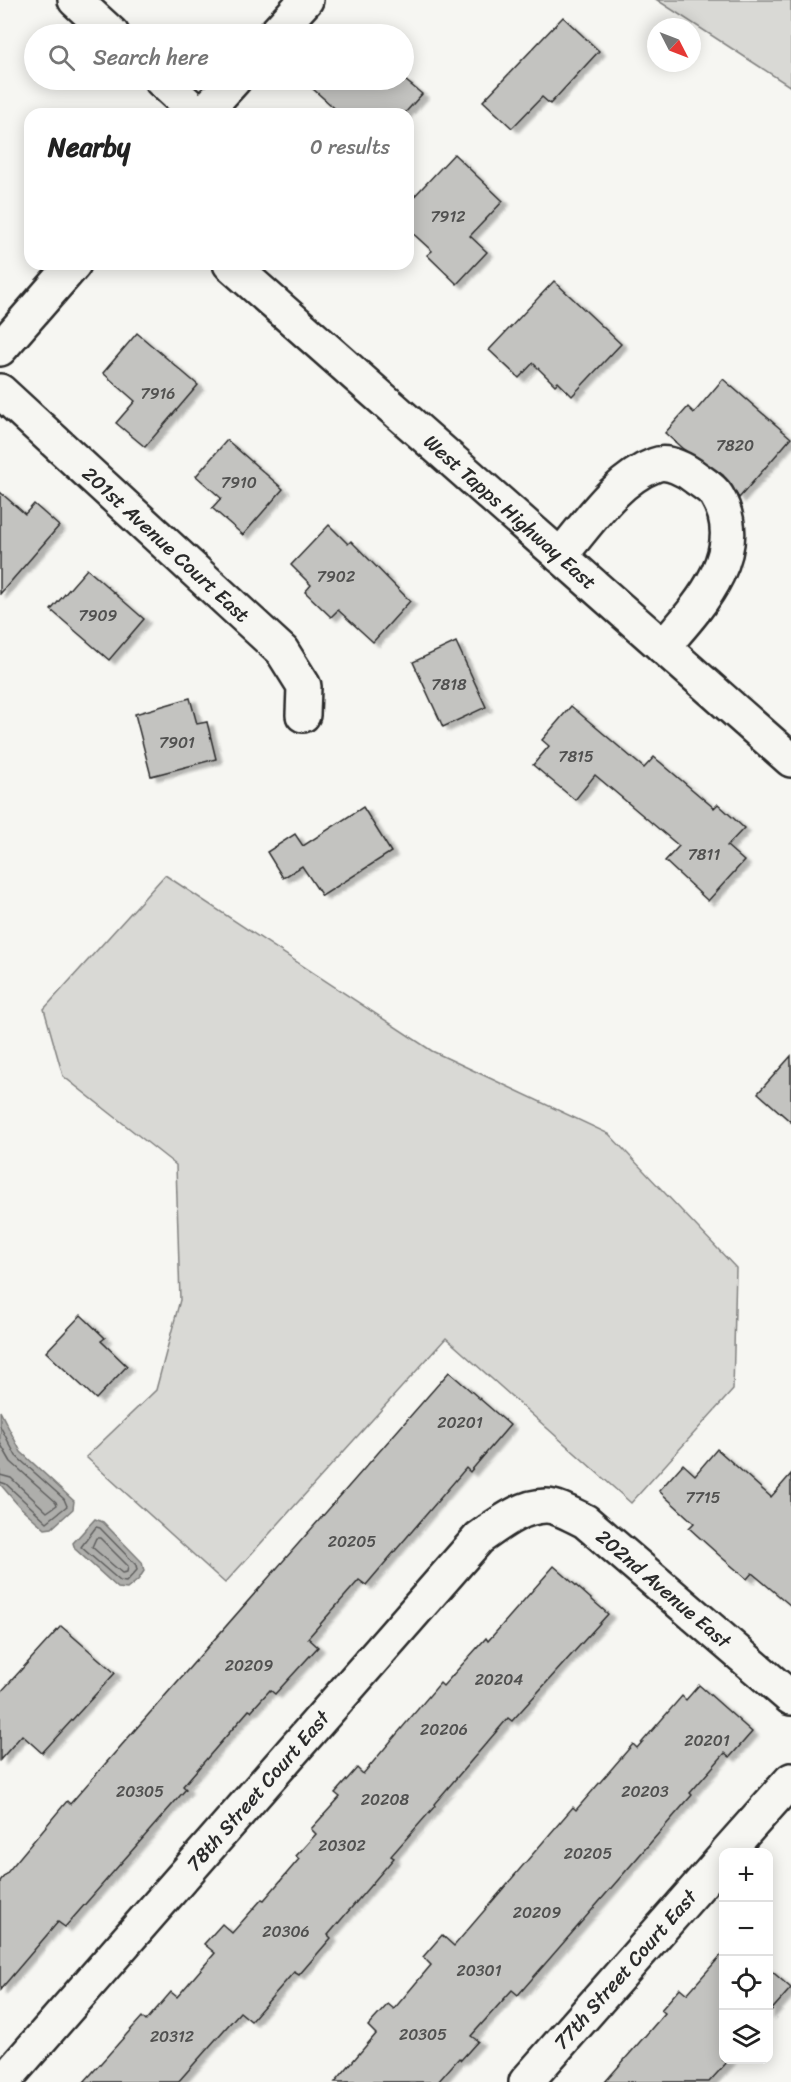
<!DOCTYPE html>
<html lang="en">
<head>
<meta charset="utf-8">
<style>
	:root { --surface:#fff; --page:#f2f2f2; --text:#222; --muted:#767676; --line:#e0e0e0 }
	body { margin:0; font-family:Sriracha,sans-serif; background:var(--page); color:var(--text) }
	.controls { position:absolute; right:18px; bottom:18px; display:grid; overflow:hidden; border-radius:12px; box-shadow:0 3px 15px #0003 }
	.controls button { width:54px; height:54px; display:grid; place-items:center; padding:0; border:0; border-bottom:2px solid var(--line); background:var(--surface); color:var(--text); font:30px sans-serif }
	.compass { position:absolute; left:647px; top:18px; width:54px; height:54px; border-radius:50%; background:var(--surface); box-shadow:0 3px 15px #0003; rotate:132deg }
	.list { margin:0; padding:0; list-style:none }
	h2 { display:flex; justify-content:space-between; align-items:center; height:78px; margin:0; padding:0 24px; font-size:26px }
	h2 small { font-size:20px; font-weight:400; color:var(--muted) }
	.icon { flex:none; width:33px; height:33px; fill:none; stroke:currentColor; stroke-width:2; stroke-linecap:round; stroke-linejoin:round }
	.map { position:relative; flex:none; width:791px; height:2082px; overflow:hidden }
	.search { position:absolute; background:var(--surface); box-shadow:0 3px 15px #0003; left:24px; top:24px; width:390px; height:66px; display:flex; align-items:center; gap:15px; box-sizing:border-box; padding:0 21px; border-radius:33px; color:var(--muted); font-size:22px }
	.panel { position:absolute; background:var(--surface); box-shadow:0 3px 15px #0003; left:24px; top:108px; width:390px; height:162px; border-radius:18px }
	.map>svg:first-child { display:block }
	.green { fill:#d9d9d5; stroke:#828280; stroke-width:1.5 }
	.water { fill:#aeaeab; stroke:#7a7a78; stroke-width:1.5 }
	.lines { fill:none; stroke-linecap:round; stroke-linejoin:round }
	.shore { stroke:#5f5f5e; stroke-width:1.5 }
	.building { fill:#c3c3c0; stroke:#2b2b2b; stroke-width:1.5; filter:url(#shadow) }
	.minor-casing { stroke:#2b2b2b; stroke-width:38 }
	.minor { stroke:#f6f6f2; stroke-width:33 }
	.labels { text-anchor:middle; stroke-width:6; stroke-linejoin:round; paint-order:stroke }
	.number-label { font-size:16px; fill:#515150 }
	.street-label { font-size:20px; fill:#2b2b2b; stroke:#f6f6f2 }
</style>
</head>
<body>
<div class="map">
<svg width="791" height="2082" viewBox="0 0 791 2082">
	<defs>
		<filter id="shadow"><feDropShadow dx="6" dy="4" stdDeviation="1.5" flood-color="#0004"/></filter>
	</defs>
	<rect width="100%" height="100%" fill="#f6f6f2"/>
	<filter id="ink" filterUnits="userSpaceOnUse"><feTurbulence type="fractalNoise" baseFrequency=".0167" numOctaves="2"/><feDisplacementMap in="SourceGraphic" scale="12" xChannelSelector="R" yChannelSelector="G"/><feConvolveMatrix kernelMatrix="1 2 1 2 8 2 1 2 1" color-interpolation-filters="sRGB"/></filter>
	<g filter="url(#ink)">
		<!-- green -->
		<g class="green">
			<path d="M657,0H791V87Z"/>
			<path d="M165,875L432,1051L609,1134L736,1268L733,1390L631,1503L446,1338L225,1583L86,1457L156,1390L180,1300L176,1165L63,1076L44,1009Z"/>
		</g>
		<!-- water -->
		<g class="water">
			<path d="M0,1411L21,1452L74,1501L73,1509L52,1528L45,1529L18,1505L0,1484Z"/>
			<path d="M95,1519L103,1522L142,1562L144,1571L138,1580L127,1589L118,1588L75,1549L73,1543Z"/>
		</g>
		<g class="lines">
			<!-- shore -->
			<g class="shore">
				<path d="M0,1426L16,1456L64,1499L67,1506L47,1522L6,1484L0,1482"/>
				<path d="M0,1443L11,1462L56,1502L57,1505L47,1512L11,1478L0,1475"/>
				<path d="M96,1527L100,1528L136,1565L137,1570L126,1582L120,1581L81,1547Z"/>
				<path d="M96,1538H100L128,1566L127,1572L122,1573L92,1547Z"/>
			</g>
		</g>
		<!-- building -->
		<g class="building">
			<path d="M563,17L599,51L550,104L542,97L512,128L483,101Z"/>
			<path d="M303,80H405L422,94L404,114H341Z"/>
			<path d="M454,154L503,201L470,236L487,252L457,284L427,255L432,251L408,229V203Z"/>
			<path d="M554,281L621,344L572,396L558,382L555,385L533,363L519,378L489,350Z"/>
			<path d="M137,333L198,385L145,447L116,423L135,401L103,373Z"/>
			<path d="M723,379L791,438L739,498L723,475L683,449L665,433L688,407L694,413Z"/>
			<path d="M227,440L283,489L243,535L212,508L221,498L196,476Z"/>
			<path d="M0,492L25,514L34,504L59,526L0,594Z"/>
			<path d="M329,525L348,544L351,541L410,601L373,642L338,610L331,617L305,592L311,585L291,565Z"/>
			<path d="M87,569L144,619L109,660L51,610Z"/>
			<path d="M456,642L486,707L443,727L413,662Z"/>
			<path d="M190,698L197,724L207,722L216,759L151,776L135,714Z"/>
			<path d="M571,706L644,768L654,757L714,808L718,804L744,828L727,846L744,861L708,901L665,861L679,846L595,775L575,800L533,765L549,746L542,740Z"/>
			<path d="M363,807L391,852L322,896L302,866L283,878L267,852L295,834L303,846Z"/>
			<path d="M791,1056V1122L758,1093Z"/>
			<path d="M81,1315L105,1338L101,1341L127,1366L96,1399L46,1352Z"/>
			<path d="M449,1372L510,1425L470,1472L466,1468L366,1585L359,1580L308,1638L318,1647L275,1694L270,1690L251,1711L249,1710L183,1786L186,1789L65,1927L58,1922L0,1990V1881L67,1801L70,1804Z"/>
			<path d="M717,1449L771,1497L791,1474V1606L752,1573L747,1579L720,1556L689,1528L694,1523L659,1491L683,1464L695,1475Z"/>
			<path d="M554,1566L608,1614L512,1721L508,1718L434,1804L435,1806L391,1856L394,1858L328,1935L331,1938L299,1975L294,1972L251,2021L240,2012L178,2082H84L142,2017L146,2021L171,1992L177,1997L215,1953L204,1944L222,1924L232,1933L262,1899L264,1900L299,1859L296,1856L316,1834L311,1829L340,1797L335,1793L357,1768L363,1774L440,1683L443,1686L486,1638L488,1641Z"/>
			<path d="M61,1626L115,1673L42,1753L22,1735L0,1760V1693Z"/>
			<path d="M699,1685L752,1732L730,1757L725,1753L690,1793L692,1795L518,1995L512,1990L471,2036L478,2041L461,2060L459,2058L438,2082H335L376,2034L368,2026L388,2004L394,2009L431,1965L423,1957L442,1935L454,1946L573,1807L576,1810L633,1744L637,1748L682,1696L686,1700Z"/>
			<path d="M723,1953V2060H729L709,2082H605L665,2013L661,2010L680,1988L687,1994Z"/>
			<path d="M768,1968L791,1988L768,2014Z"/>
		</g>
		<g class="lines">
			<!-- minor casing -->
			<g class="minor-casing">
				<g id="minor">
					<path d="M75,0L112,34"/>
					<path d="M275,34L306,0"/>
					<path d="M161,80L198,114"/>
					<path d="M203,114L234,80"/>
					<path id="s1" d="M230,264L791,760"/>
					<path d="M0,349L74,264"/>
					<path id="s2" d="M0,391L282,651L304,686L303,715"/>
					<path d="M560,556C587,525 615,480 655,465C668,460 686,470 696,478C703,483 713,489 717,496C750,552 699,606 663,647"/>
					<path d="M727,1852L791,1780"/>
					<path id="s3" d="M3,2082L479,1538C498,1525 521,1506 546,1506C558,1506 574,1516 585,1521L791,1698"/>
					<path id="s4" d="M526,2082L724,1857"/>
				</g>
			</g>
			<!-- minor -->
			<use href="#minor" class="minor"/>
		</g>
	</g>
	<g class="labels">
		<!-- number labels -->
		<g class="number-label">
			<text x="448" y="222">7912</text>
			<text x="158" y="399">7916</text>
			<text x="735" y="451">7820</text>
			<text x="239" y="488">7910</text>
			<text x="336" y="582">7902</text>
			<text x="98" y="621">7909</text>
			<text x="449" y="690">7818</text>
			<text x="177" y="748">7901</text>
			<text x="576" y="762">7815</text>
			<text x="704" y="860">7811</text>
			<text x="460" y="1428">20201</text>
			<text x="703" y="1503">7715</text>
			<text x="352" y="1547">20205</text>
			<text x="249" y="1671">20209</text>
			<text x="499" y="1685">20204</text>
			<text x="444" y="1735">20206</text>
			<text x="707" y="1746">20201</text>
			<text x="140" y="1797">20305</text>
			<text x="645" y="1797">20203</text>
			<text x="385" y="1805">20208</text>
			<text x="342" y="1851">20302</text>
			<text x="588" y="1859">20205</text>
			<text x="537" y="1918">20209</text>
			<text x="286" y="1937">20306</text>
			<text x="479" y="1976">20301</text>
			<text x="423" y="2040">20305</text>
			<text x="172" y="2042">20312</text>
		</g>
		<!-- street labels -->
		<g class="street-label">
			<text dy="7" stroke="none"><textPath href="#s1" startOffset="374">West Tapps Highway East</textPath></text>
			<text dy="7" stroke="none"><textPath href="#s2" startOffset="226">201st Avenue Court East</textPath></text>
			<text dy="7" stroke="none"><textPath href="#s3" startOffset="944">202nd Avenue East</textPath></text>
			<text dy="7" stroke="none"><textPath href="#s3" startOffset="387">78th Street Court East</textPath></text>
			<text dy="7" stroke="none"><textPath href="#s4" startOffset="150">77th Street Court East</textPath></text>
		</g>
	</g>
</svg>
<div class="controls">
<button>+</button>
<button>−</button>
<button><svg class="icon" aria-label="locate" viewBox="0 0 24 24"><circle cx="12" cy="12" r="6"/><path d="M12 2v4M12 18v4M2 12h4M18 12h4"/></svg></button>
<button><svg class="icon" aria-label="layers" viewBox="0 0 24 24"><path d="M12 4l9 5-9 5-9-5zM3 14l9 5 9-5"/></svg></button>
</div>
<svg class="compass" viewBox="-18 -18 36 36"><path d="M0-13l5 13h-10z" fill="#e53935"/><path d="M0 13l5-13h-10z" fill="#767676"/></svg>
<div class="search"><svg class="icon" aria-label="search" viewBox="0 0 24 24"><circle cx="10" cy="10" r="6"/><path d="M15 15l6 6"/></svg>Search here</div>
<section class="panel">
<h2>Nearby<small>0 results</small></h2>
<ul class="list">
</ul>
</section>
</div>
</body>
</html>
